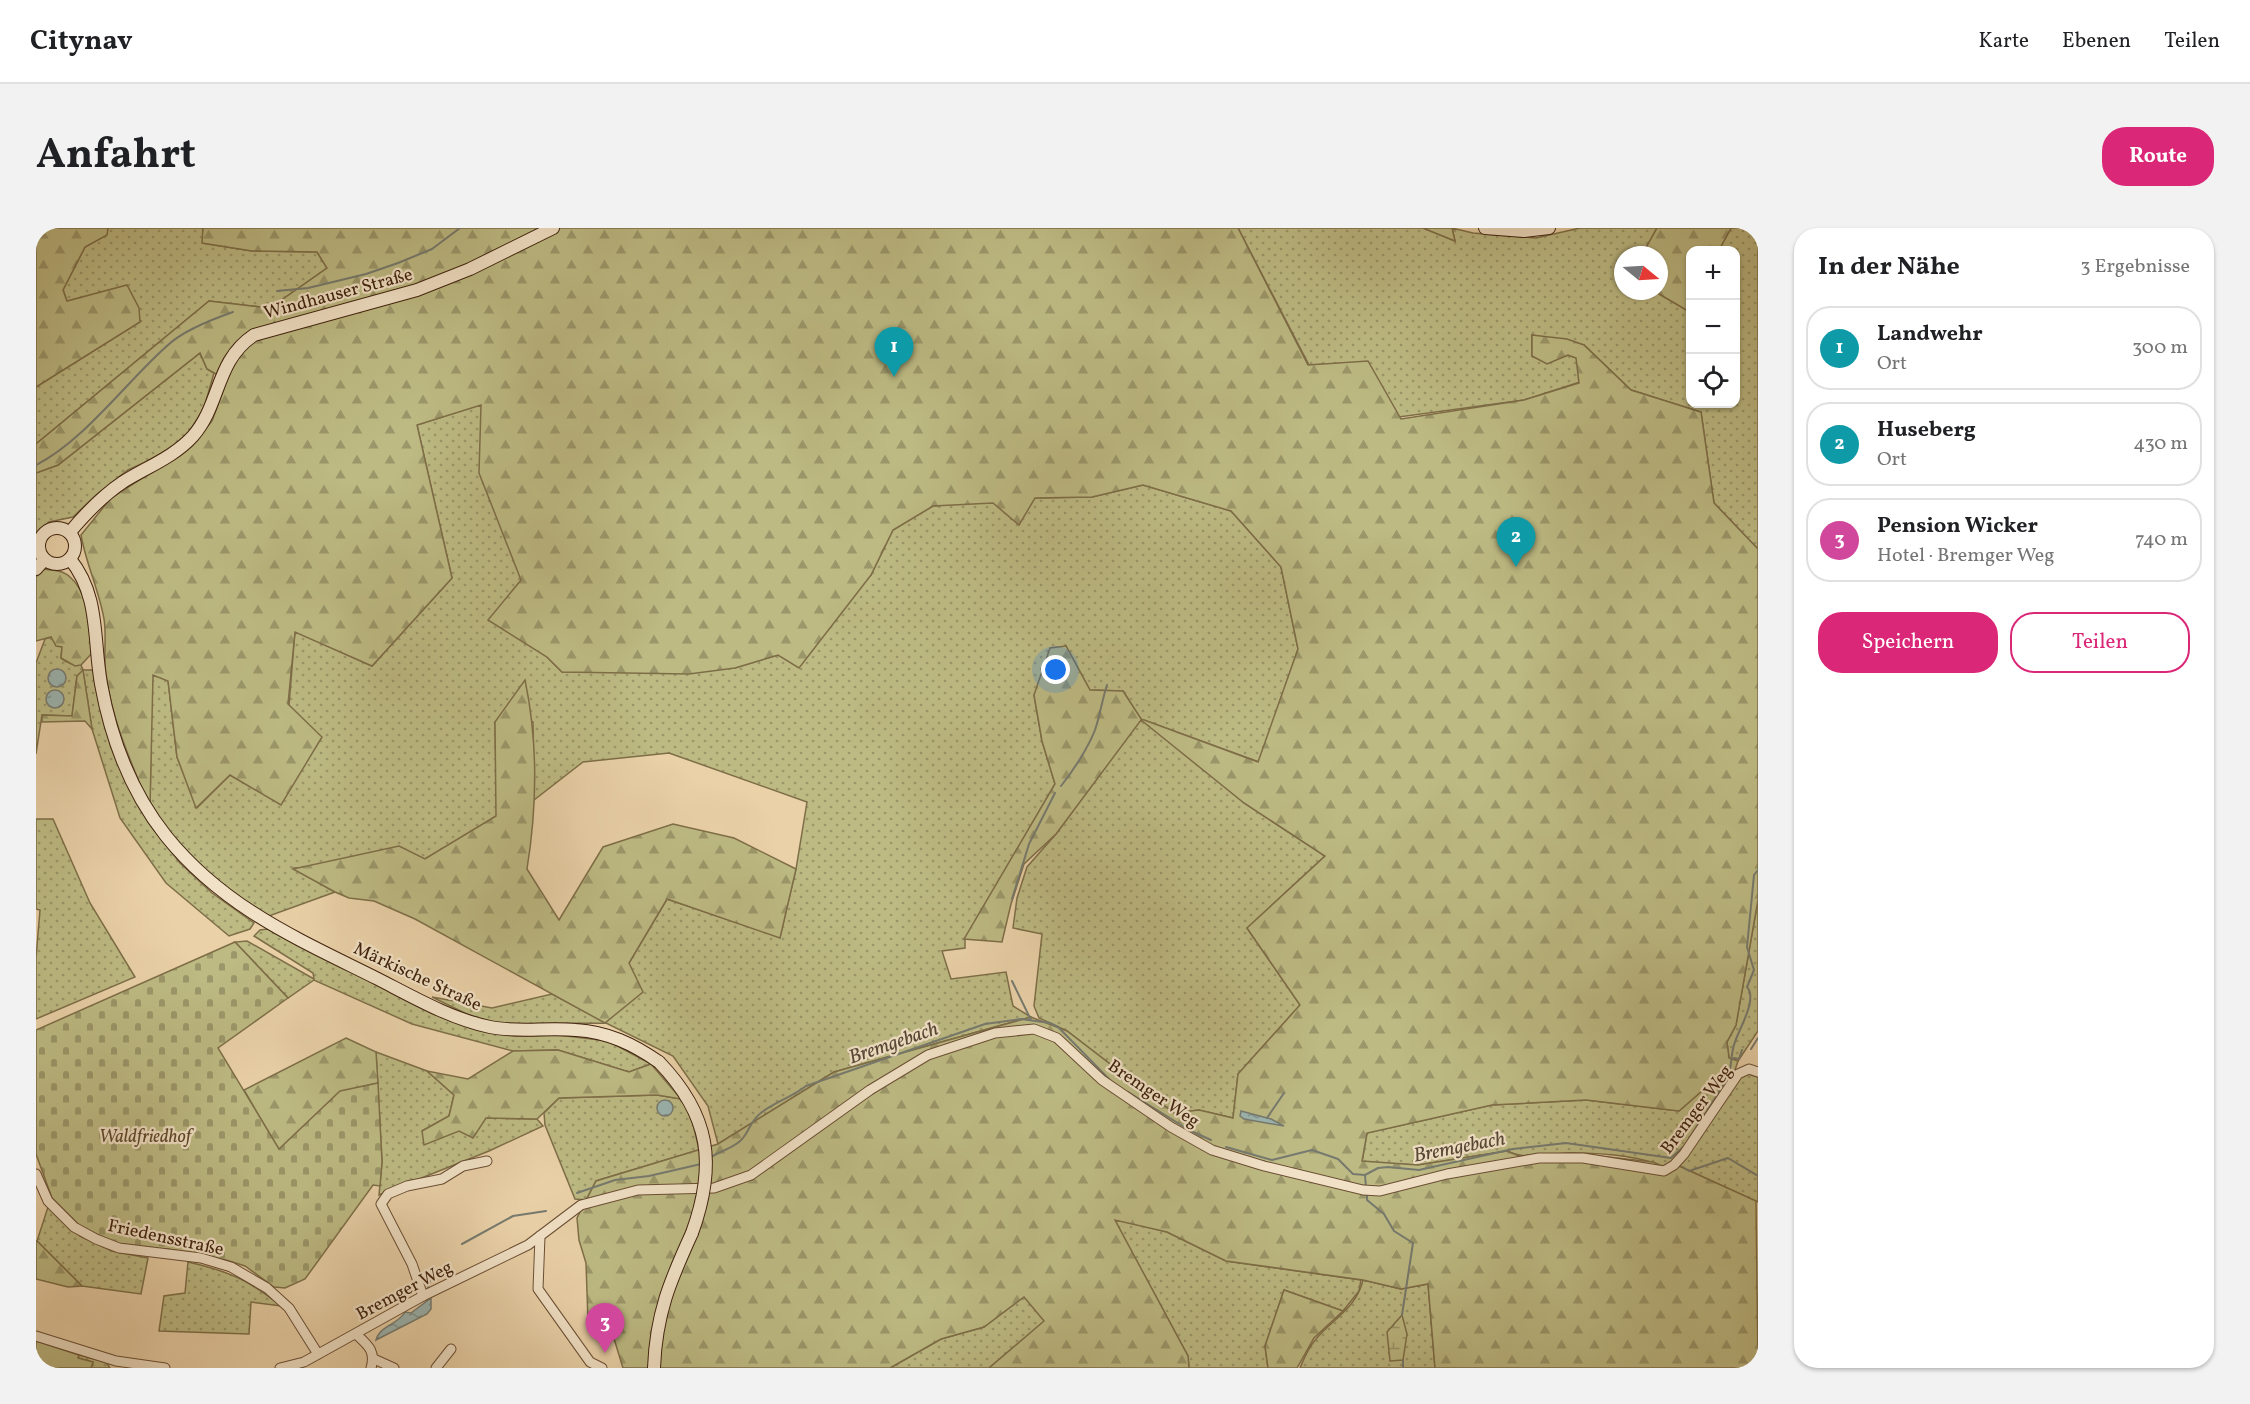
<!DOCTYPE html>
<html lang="de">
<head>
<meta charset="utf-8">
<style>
	:root { --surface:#fff; --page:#f2f2f2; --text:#202124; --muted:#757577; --line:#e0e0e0; --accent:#db2777 }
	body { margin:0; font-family:Vollkorn,serif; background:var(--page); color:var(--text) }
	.controls { position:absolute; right:18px; top:18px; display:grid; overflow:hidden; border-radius:12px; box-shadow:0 2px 4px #0004 }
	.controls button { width:54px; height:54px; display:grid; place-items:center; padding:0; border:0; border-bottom:2px solid var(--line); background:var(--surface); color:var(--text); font:30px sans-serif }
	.compass { position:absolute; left:1578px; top:18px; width:54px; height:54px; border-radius:50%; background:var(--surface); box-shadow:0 2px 4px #0004; rotate:108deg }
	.you { position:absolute; left:1020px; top:442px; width:21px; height:21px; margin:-15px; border:4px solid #fff; border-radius:50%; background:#1a73e8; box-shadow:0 0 0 9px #1a73e833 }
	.badge { display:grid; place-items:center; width:39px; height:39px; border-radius:50%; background:var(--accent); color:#fff; font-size:20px; font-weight:700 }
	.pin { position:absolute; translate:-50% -50px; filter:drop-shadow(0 2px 3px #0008) }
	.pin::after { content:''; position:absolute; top:32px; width:21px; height:18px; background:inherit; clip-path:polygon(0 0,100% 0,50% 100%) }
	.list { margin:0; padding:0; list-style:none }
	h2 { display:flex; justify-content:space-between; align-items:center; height:78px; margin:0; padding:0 24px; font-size:26px }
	h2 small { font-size:20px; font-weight:400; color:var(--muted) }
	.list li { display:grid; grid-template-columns:39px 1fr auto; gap:18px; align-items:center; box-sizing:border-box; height:84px; margin:0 12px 12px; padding:0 12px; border:2px solid var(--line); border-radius:24px }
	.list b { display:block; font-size:22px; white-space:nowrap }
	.list p { margin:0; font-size:20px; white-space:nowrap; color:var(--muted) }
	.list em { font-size:20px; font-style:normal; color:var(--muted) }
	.actions { display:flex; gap:12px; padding:18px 24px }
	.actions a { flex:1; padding:14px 0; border:2px solid var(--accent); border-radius:24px; text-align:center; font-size:21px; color:var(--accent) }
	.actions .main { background:var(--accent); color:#fff }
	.icon { flex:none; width:33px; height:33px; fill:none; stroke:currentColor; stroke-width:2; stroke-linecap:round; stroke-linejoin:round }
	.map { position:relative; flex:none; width:1722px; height:1140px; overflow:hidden; border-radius:24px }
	header { display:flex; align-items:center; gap:36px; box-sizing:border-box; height:84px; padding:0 30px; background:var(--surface); border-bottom:2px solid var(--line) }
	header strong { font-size:28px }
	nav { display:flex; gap:33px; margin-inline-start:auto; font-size:21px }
	.intro { display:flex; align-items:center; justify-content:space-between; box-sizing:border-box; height:144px; padding:0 36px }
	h1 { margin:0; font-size:42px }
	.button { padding:15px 27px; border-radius:24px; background:var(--accent); color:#fff; font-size:21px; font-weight:700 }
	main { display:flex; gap:36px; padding:0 36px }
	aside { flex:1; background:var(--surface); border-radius:24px; box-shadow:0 2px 4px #0004 }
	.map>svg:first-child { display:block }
	.grass { fill:url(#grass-dots); stroke:#7e6e48; stroke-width:1.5 }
	.forest { fill:url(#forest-firs); stroke:#7e6e48; stroke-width:1.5 }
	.wetland { fill:url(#wetland-marsh); stroke:#7e6e48; stroke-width:1.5 }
	.cemetery { fill:url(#cemetery-stones); stroke:#7e6e48; stroke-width:1.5 }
	.park { fill:#bdba83; stroke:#7e6e48; stroke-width:1.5 }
	.water { fill:url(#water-ripples); stroke:#767a6f; stroke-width:1.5 }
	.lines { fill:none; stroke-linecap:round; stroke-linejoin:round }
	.stream { stroke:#767a6f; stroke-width:2 }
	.minor-casing { stroke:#6a4e34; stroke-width:11 }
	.secondary-casing { stroke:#3f220d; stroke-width:14 }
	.minor { stroke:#f1e1c6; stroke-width:9 }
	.secondary { stroke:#f1e1c6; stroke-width:12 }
	.secondary-bridge-casing { stroke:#3f220d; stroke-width:14; stroke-linecap:butt }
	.secondary-bridge { stroke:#f1e1c6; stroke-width:12 }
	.labels { text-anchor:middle; stroke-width:4.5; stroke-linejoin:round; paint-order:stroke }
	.street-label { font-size:18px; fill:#3f220d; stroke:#f1e1c6 }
	.park-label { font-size:18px; font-style:italic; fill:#5e482a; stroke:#f1e1c6 }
	.water-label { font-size:20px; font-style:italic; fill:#564736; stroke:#f1e1c6 }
</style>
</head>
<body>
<header>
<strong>Citynav</strong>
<nav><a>Karte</a><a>Ebenen</a><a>Teilen</a></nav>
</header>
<div class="intro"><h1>Anfahrt</h1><a class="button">Route</a></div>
<main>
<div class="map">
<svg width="1722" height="1140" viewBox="0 0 1722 1140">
	<defs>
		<pattern id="grass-dots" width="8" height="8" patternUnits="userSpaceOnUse" patternTransform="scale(1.5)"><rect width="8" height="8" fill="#bdba83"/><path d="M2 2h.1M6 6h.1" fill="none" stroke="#9b976a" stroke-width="1.8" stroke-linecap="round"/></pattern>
		<pattern id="forest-firs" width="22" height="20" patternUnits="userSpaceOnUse" patternTransform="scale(1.5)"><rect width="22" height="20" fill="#bdba83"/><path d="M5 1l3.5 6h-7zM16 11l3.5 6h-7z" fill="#9b976a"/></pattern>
		<pattern id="wetland-marsh" width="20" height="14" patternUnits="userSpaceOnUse" patternTransform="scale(1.5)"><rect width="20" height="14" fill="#bdba83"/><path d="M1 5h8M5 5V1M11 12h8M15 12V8" fill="none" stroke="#9b976a"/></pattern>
		<pattern id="cemetery-stones" width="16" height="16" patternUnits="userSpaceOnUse" patternTransform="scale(1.5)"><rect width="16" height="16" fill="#bdba83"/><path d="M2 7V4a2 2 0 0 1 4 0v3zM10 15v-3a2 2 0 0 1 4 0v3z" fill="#9b976a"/></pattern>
		<pattern id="water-ripples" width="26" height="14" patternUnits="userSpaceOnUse" patternTransform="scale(1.5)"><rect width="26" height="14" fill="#9bb5b1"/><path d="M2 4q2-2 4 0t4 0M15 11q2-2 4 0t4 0" fill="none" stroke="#80938e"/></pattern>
	</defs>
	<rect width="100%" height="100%" fill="#ead1a8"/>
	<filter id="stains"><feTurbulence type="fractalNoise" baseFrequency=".00333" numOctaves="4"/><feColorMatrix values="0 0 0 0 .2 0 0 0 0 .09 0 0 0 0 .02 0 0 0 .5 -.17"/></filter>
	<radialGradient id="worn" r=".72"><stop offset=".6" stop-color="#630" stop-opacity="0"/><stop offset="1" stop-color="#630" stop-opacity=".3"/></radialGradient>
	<!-- grass -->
	<g class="grass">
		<path d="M72,0H167V15L216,23L281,24L291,40L234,80L173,73L0,216V159L104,93L31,73L27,62L49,19L70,7Z"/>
		<path d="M1202,0H1387L1419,13L1416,0L1437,5L1500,10L1544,0H1621L1606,27H1587V63H1618L1651,82L1654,75V176H1700V22H1683L1695,0H1722V321L1678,275L1665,184L1595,162L1548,117L1496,107V128L1511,135L1532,127L1541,130L1544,154L1488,172L1363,189L1332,134L1273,137Z"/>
		<path d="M164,125L171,141L178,145L168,180L150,209L131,224L92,242L60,267L37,289L13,294L0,307V245L22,237Z"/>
		<path d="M446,176L485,352L511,429L526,444L699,440L742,427L835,347L857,302L897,278L999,270L1056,269L1107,257L1195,283L1245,339L1262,421L1223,534L1108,492L1208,575L1289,628L1211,700L1264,777L1202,846L1197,890L1163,882L1138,885L1031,803L1003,790L998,778L1006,706L977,700L981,670L991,639L1020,606L1105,491L1087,463L1054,462L1030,418L998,467L1006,513L1019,556L929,711V720L906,723L915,751L970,744L977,778L995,789L798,844L682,916L672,878L637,828L570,795L466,796L443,792L396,769L456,780L516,766L570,795L593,735L631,671L744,709L760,641L771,574L633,525L547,534L498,572L497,494H459L461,588L389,631L258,640L299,664L233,688L212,677L157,633L114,580L116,447L132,452L141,529L161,580L194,547L245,576L259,403L336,438L416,350L381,197Z"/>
		<path d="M15,409L26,419L25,430C29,434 39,438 45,437L47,442H59L115,598L144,635L176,665L218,695L214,701L193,708L130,655L84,590L56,501L47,443L41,448L36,488L6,487L0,526V435L9,411Z"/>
		<path d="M0,591H17L54,675L99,749L0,791V730L4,682L0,681Z"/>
		<path d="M1722,672V803L1702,833L1693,830L1691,814L1700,797Z"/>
		<path d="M232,701L291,732L440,801L479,808L522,807L572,813L615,836L593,844L522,822L477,823L376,796L278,752L252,770L199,714L211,713L278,751L277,745L218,708L224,702Z"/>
		<path d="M340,824L391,843L418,867L413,888L386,903L450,890L501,891L507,898L453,923L343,967L346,934Z"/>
		<path d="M1691,841L1697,848L1647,925L1628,939C1602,927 1565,925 1536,925C1514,925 1491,933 1471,923L1382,937L1326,934L1331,905L1456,877L1550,872L1643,883Z"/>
		<path d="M1712,846L1722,849V974L1643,938L1704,850Z"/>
		<path d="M621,867L645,871C656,886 659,904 663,922L560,953L550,972L539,971L509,897L508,885L523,870Z"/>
		<path d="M12,979L44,1008L76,1023L112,1030L105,1066L46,1058L1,1013Z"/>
		<path d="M1078,991L1131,1004L1190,1033L1325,1052L1323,1063L1307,1083L1248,1062L1229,1118L1232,1140H1153L1152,1128Z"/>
		<path d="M152,1034C192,1043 213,1052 245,1078L215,1074L213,1106L123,1103L128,1068L149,1065Z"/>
		<path d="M1327,1052L1365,1061L1392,1056L1399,1140H1264C1268,1130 1273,1119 1280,1111C1297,1091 1321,1079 1327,1052Z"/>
		<path d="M988,1068L1009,1093L953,1140H854L905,1111L948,1099Z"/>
		<path d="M43,1127L70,1134L74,1140H55L57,1134L42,1130Z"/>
	</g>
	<!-- forest -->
	<g class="forest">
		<path d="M0,0H72L71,7L49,19L27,62L31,73L91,57L103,80L104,94L0,159Z"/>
		<path d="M167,0H1202L1272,137L1332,133L1365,191L1488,172L1543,155L1540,130L1532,127L1511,136L1496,128V107L1531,111L1548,117L1595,162L1665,184L1678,275L1722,321V672L1700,797L1691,814L1693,830L1702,833L1697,848L1691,841L1643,883L1550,872L1456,877L1331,905L1326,933L1382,937L1471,923L1483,928L1536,925L1617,934L1628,939L1643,938L1720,973L1722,1140H1399L1392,1056L1365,1061L1327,1052L1190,1033L1131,1004L1079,992L1152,1128L1153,1140H953L1008,1093L988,1069L948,1099L905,1111L854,1140H587L572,1091L552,1093L550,1035L543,1012L541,990L560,953L682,916L798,844L995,789L1031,803L1138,885L1163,882L1197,890L1202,846L1264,777L1211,700L1289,628L1208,575L1105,492L1020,606L988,636L975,676L966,714L928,711L1019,556L1006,513L998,467L1014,420L1030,418L1054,462L1087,463L1105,491L1222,534L1262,421L1245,339L1195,283L1107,257L1056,269L999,270L983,297L957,275L897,278L857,302L835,347L763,440L742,427L699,440L653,446L526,444L511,429L452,392L485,352L443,245L445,177L381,197L416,350L336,438L259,404L252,476L286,509L245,577L194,547L160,580L141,529L132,453L117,447L114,580C96,536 76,494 70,446C67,428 71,409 68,391C63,362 50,336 45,307L75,270L155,219L176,193L191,152L171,141L164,125L22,237L0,245V216L173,73L234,80L291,40L281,24L216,23L166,15Z"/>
		<path d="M1387,0H1416L1419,13Z"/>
		<path d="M1621,0H1695L1683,22H1654V75L1652,83L1618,63H1623V27H1606Z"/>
		<path d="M7,341C16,342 27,342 34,349C53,365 54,401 57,424L45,437L39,438L25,430L26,419L20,418L15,409L0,413V349Z"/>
		<path d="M47,442L56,501L49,493L6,494V487L36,488L41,448Z"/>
		<path d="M489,452C502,514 501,579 491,641L523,692L567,619L637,596L698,610L760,641L744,710L631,671L593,735L607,764L569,795L379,691L338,673L313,670L299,664L257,641L363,618L389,631L460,588L459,494Z"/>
		<path d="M310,810L340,824L342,855L304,864L243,922L208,862Z"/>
		<path d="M522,822L593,844L615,836L645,871L621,867L523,870L501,891L450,890L437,910L423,903L388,917L386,903L413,888L418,867L391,843L432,851L477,823Z"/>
		<path d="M0,1013H1L46,1058L32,1059L0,1051Z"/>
		<path d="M1248,1062L1307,1083L1278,1110L1261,1140H1232L1229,1118Z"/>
	</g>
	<!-- wetland -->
	<path class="wetland" d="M1366,1087L1371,1106L1367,1132L1354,1133L1351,1104Z"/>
	<!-- cemetery -->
	<path class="cemetery" d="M199,714L252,770L182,820L243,921L304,863L342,855L346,934L344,958L337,957L269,1051L249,1060L238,1059L209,1038L190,1032L132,1021H95L46,1000L16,970L0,926V802Z"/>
	<!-- park -->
	<path class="park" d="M0,1113L43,1127L42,1130L57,1134L55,1140H0Z"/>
	<!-- water -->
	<g class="water">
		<circle cx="21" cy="450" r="9"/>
		<circle cx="19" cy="471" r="9"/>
		<circle cx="629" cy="880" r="8"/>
		<path d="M1205,883L1235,891L1248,898L1208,891L1204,888Z"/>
		<path d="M395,1070V1081L391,1086L340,1112C344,1097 362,1097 369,1084L375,1085Z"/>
	</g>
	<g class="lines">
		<!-- stream -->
		<g class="stream">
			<path d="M241,63L272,60L330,46L362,35L396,21L424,0"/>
			<path d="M0,237C48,213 91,153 132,117C147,103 177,91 197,84"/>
			<path d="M1025,558C1037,543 1052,520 1059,502C1064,488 1066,472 1071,457"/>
			<path d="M976,671L993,616L1019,565"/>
			<path d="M976,753L995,792"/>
			<path d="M1715,821L1722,810"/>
			<path d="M1698,830L1703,831L1706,822"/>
			<path d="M1092,864L1153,902L1175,912"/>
			<path d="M1231,890L1248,865"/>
			<path d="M1651,914C1664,893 1679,872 1691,850C1697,838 1694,826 1699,814C1703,801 1722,771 1711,759L1718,742L1711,719L1718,647L1722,642"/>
			<path d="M1190,919L1236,932L1276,922L1302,931L1317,946L1329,947L1342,940L1352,939L1383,942L1477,921L1530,915L1635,930L1647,919"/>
			<path d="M675,929C684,923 701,919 707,910C715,900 714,893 726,884C741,873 756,869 770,858L949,796L985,791L1014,795L1022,799L1075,853"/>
			<path d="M1648,940L1653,943L1692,930L1722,948"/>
			<path d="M1329,947L1330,959"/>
			<path d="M541,965L579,952L613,948L665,936"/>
			<path d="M1331,967V972L1348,986L1358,1003L1377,1015L1366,1087"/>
			<path d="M426,1016L477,988L510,983"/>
			<path d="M391,1063L398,1040"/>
			<path d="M1367,1140V1132"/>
		</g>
		<!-- minor casing -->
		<g class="minor-casing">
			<g id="minor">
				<path d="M0,946L12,973L38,999L60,1011L83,1020L165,1030L195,1039L231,1060L253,1080L282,1126"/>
				<path d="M504,1008L502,1061L554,1134L566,1140"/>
				<path d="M387,1068L376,1036L345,976L352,966L371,958L406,951L427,938L451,933"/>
				<path d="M320,1106C332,1117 340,1123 335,1140"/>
				<path d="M0,1108L80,1133L129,1140"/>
				<path d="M338,1131L358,1140"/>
				<path d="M244,1140L268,1134L387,1068L492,1017L545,977L602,962L678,960L715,947L834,862L892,827L959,805L998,801L1021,810L1066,852L1135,899L1176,922L1228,938L1327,962L1344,963L1411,946L1503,930H1547L1628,943L1638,937L1648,926L1702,846L1713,841L1722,844"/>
				<path d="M400,1140L415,1121"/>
			</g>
		</g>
		<!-- secondary casing -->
		<g class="secondary-casing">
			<g id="secondary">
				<path d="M1449,0L1488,3L1513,0"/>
				<circle cx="21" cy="318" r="18"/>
				<path d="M34,304C50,285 66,268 87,254C111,239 138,229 157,208C185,176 179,133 218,107L381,62L434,41L517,0"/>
				<path d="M34,331C64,368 57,411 65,456C75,511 95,564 130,608C188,680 262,711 342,751C377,769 415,791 454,799C483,805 511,799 540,802C572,804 597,816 623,834"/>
				<path d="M0,341L8,332"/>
				<path d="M618,1140C620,1086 634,1053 656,1005"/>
			</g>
		</g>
		<!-- minor -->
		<use href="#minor" class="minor"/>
		<!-- secondary -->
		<use href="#secondary" class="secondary"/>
		<!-- secondary-bridge casing -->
		<g class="secondary-bridge-casing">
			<path id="secondary-bridge" d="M623,834C674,887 681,936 656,1005"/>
		</g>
		<!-- secondary-bridge -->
		<use href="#secondary-bridge" class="secondary-bridge"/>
	</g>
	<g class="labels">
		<!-- street labels -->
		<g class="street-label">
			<text transform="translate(302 65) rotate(-15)" y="6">Windhauser Straße</text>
			<text transform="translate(382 748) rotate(25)" y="6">Märkische Straße</text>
			<text transform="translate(1118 865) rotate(34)" y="6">Bremger Weg</text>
			<text transform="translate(1660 881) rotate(-53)" y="6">Bremger Weg</text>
			<text transform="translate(130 1009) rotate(12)" y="6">Friedensstraße</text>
			<text transform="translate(368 1062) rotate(-28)" y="6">Bremger Weg</text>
		</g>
		<!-- park labels -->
		<g class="park-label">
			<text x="109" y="914">Waldfriedhof</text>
		</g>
		<!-- water labels -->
		<g class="water-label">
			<text transform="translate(857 814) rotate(-19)" y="7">Bremgebach</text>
			<text transform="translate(1423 918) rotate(-11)" y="7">Bremgebach</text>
		</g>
	</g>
	<rect width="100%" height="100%" filter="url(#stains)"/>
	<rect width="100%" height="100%" fill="url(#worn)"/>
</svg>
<div class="controls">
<button>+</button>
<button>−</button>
<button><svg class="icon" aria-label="locate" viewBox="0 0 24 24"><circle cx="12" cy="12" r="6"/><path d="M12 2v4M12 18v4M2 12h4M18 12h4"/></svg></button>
</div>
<svg class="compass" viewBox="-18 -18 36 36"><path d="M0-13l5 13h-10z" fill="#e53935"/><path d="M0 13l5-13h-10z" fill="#757577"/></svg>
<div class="you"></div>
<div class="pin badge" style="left:858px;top:149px;background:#0f9aa8">1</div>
<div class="pin badge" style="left:1480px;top:339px;background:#0f9aa8">2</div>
<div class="pin badge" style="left:569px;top:1125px;background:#d1479c">3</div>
</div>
<aside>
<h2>In der Nähe<small>3 Ergebnisse</small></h2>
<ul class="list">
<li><span class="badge" style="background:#0f9aa8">1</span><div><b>Landwehr</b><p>Ort</p></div><em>300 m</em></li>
<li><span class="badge" style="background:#0f9aa8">2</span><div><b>Huseberg</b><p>Ort</p></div><em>430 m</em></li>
<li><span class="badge" style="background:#d1479c">3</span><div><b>Pension Wicker</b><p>Hotel · Bremger Weg</p></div><em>740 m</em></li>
</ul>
<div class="actions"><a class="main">Speichern</a><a>Teilen</a></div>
</aside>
</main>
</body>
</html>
